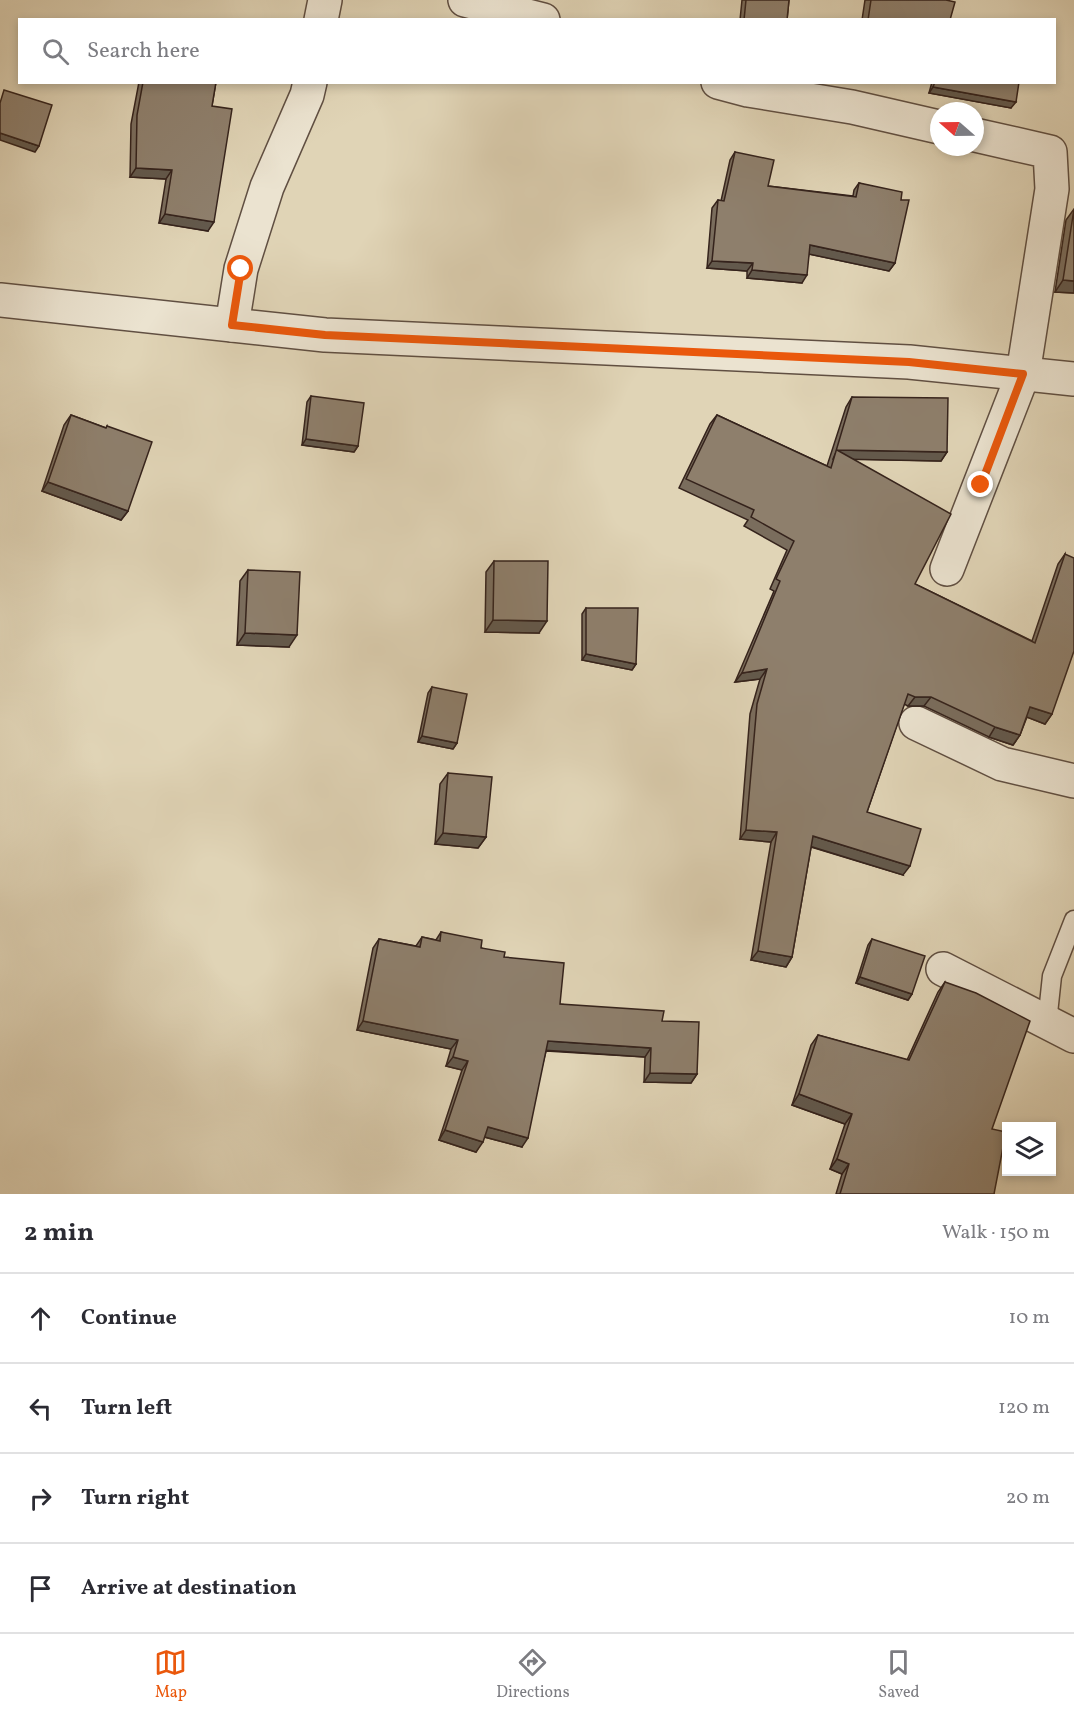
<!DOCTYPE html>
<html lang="en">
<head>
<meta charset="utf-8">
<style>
	:root { --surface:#fff; --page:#f7f7f7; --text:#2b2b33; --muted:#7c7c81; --line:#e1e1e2; --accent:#ea580c }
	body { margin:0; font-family:Vollkorn,serif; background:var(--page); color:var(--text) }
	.controls { position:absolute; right:18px; bottom:18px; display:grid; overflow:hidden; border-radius:0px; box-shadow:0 3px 9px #0003 }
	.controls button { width:54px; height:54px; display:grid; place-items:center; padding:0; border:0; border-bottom:2px solid var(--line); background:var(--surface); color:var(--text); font:30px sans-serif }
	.compass { position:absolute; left:930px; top:102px; width:54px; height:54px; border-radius:50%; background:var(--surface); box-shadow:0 3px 9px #0003; rotate:290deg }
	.stop { position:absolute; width:18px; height:18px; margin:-14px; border:4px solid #ea580c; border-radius:50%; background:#fff }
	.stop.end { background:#ea580c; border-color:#fff; box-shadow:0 2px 6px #0008 }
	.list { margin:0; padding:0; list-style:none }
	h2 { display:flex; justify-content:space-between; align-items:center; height:78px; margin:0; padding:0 24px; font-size:26px }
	h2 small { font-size:20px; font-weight:400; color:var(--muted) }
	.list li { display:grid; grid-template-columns:39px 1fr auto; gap:18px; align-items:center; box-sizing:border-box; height:90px; padding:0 24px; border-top:2px solid var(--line) }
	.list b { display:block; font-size:22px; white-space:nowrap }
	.list em { font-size:20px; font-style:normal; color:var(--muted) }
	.icon { flex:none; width:33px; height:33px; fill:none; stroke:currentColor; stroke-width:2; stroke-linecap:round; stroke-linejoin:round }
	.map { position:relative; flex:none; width:1074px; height:1194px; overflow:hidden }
	.search { position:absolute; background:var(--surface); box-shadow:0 3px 9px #0003; left:18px; right:18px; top:18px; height:66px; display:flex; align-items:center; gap:15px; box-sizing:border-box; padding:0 21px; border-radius:0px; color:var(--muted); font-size:22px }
	.sheet { height:438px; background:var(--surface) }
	nav { display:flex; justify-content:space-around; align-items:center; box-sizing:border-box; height:84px; border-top:2px solid var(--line); background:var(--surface); font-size:16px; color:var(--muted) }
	nav a { display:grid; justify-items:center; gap:3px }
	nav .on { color:var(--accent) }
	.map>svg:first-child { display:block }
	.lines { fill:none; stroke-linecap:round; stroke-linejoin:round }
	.lane-casing { stroke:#604f42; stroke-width:21 }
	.street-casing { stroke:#604f42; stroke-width:36 }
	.lane { stroke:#ebe3d0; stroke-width:18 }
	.street { stroke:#ebe3d0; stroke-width:33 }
	.wall { fill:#7a6d5d; stroke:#35231c; stroke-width:1.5 }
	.shaded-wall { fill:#63594c; stroke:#35231c; stroke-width:1.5 }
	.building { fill:#8e7f6c; stroke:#35231c; stroke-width:1.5 }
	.route { stroke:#ea580c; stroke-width:8 }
</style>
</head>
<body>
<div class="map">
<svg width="1074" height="1194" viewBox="0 0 1074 1194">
	<rect width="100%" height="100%" fill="#e0d4b6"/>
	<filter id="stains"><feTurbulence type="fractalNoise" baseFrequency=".00333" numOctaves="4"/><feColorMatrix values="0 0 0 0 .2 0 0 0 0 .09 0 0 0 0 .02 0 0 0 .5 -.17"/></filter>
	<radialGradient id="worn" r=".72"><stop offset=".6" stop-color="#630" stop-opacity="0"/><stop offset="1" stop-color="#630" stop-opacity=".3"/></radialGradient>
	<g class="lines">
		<!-- lane casing -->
		<g class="lane-casing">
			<path id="lane" d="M1047,1023L1052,976L1074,920"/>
		</g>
		<!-- street casing -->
		<g class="street-casing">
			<g id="street">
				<path d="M465,0L543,20"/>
				<path d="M321,20L325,0"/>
				<path d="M718,82L748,90L852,107L939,127"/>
				<path d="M0,300L325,335L909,362L1074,379"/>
				<path d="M232,325L241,269L267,187L307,95L310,82"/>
				<path d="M947,569L1023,374L1052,189L1050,152L975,135"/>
				<path d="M916,723L1002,764L1074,781"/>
				<path d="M943,969L1074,1036"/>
			</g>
		</g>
		<!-- lane -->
		<use href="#lane" class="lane"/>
		<!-- street -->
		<use href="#street" class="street"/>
	</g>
	<!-- wall -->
	<g class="wall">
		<path d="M742,0H789L787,20H740Z"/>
		<path d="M865,0H946L950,20H862Z"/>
		<path d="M139,82H216L212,106L208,231L159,223L166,179L130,177L131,124Z"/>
		<path d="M932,82H1019L1011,108L929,93Z"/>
		<path d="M735,152L768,186L853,196L854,190L859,183L901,200L895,263L889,271L809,254L802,283L747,278V271L707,268L712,208L718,200L721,201L730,160Z"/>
		<path d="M1074,209V293L1055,292L1066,220Z"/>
		<path d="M311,396L358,446L354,452L302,445L307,402Z"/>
		<path d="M852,397L947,452L941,461L854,459L915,584L1032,641L1058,564L1065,554L1052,714L1045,724L1027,717L1020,735L1013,745L989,737L924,706H908L904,704L867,812L903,875L811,847L792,957L786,967L751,960L771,842L740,839L750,714L760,679L735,682L774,591L770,589L787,550L744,526L748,520L679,488L710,424L717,415L827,466L846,407Z"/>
		<path d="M71,415L106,428L107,426L128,511L121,520L42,491L64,425Z"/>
		<path d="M494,561L539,633L485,632L486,572Z"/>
		<path d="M248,570L289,647L237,645L240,581Z"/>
		<path d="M586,608L636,664L632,670L582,660V614Z"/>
		<path d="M432,687L457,743L453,749L418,742L428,693Z"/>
		<path d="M448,773L486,837L478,848L435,844L440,784Z"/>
		<path d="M441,932L504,957L560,1004L662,1021L697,1074L691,1083L644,1082L645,1057L546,1051L522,1147L484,1137L476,1152L439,1140L462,1070L446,1066L451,1049L357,1030L373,948L379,939L416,946L422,937L436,940Z"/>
		<path d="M872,939L912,994L908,1000L856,983L868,945Z"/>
		<path d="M945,982L992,1129L994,1194H836L842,1174L830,1169L845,1124L792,1105L811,1045L818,1035L907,1060L938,992Z"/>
	</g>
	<!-- shaded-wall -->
	<g class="shaded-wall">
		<path d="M933,87L1016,102L1011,108L929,93Z"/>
		<path d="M0,133L39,146L35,152L0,140Z"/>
		<path d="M136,168L172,170L166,179L130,177Z"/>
		<path d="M165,214L214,222L208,231L159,223Z"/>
		<path d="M810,245L895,263L889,271L804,253Z"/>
		<path d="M712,261L753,263L747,271L707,268Z"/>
		<path d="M752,270L807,275L802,283L747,278Z"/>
		<path d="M1063,280L1074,281V293L1055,292Z"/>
		<path d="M306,439L358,446L354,452L302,445Z"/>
		<path d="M837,450L947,452L941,461L833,459Z"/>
		<path d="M48,482L128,511L121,520L42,491Z"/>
		<path d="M493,620L547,621L539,633L485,632Z"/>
		<path d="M245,633L297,635L289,647L237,645Z"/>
		<path d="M586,654L636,664L632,670L582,660Z"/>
		<path d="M767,669L760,679L735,682L742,673Z"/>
		<path d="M915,697H931L924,706H908Z"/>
		<path d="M1030,707L1052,714L1045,724L1024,716Z"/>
		<path d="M995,727L1020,735L1013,745L989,737Z"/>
		<path d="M422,736L457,743L453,749L418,742Z"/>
		<path d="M746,830L777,832L771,842L740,839Z"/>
		<path d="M443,833L486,837L478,848L435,844Z"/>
		<path d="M813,836L910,866L903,875L806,845Z"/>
		<path d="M758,951L792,957L786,967L751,960Z"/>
		<path d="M860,977L912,994L908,1000L856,983Z"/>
		<path d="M363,1021L458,1040L451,1049L357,1030Z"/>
		<path d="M548,1041L651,1048L645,1057L542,1050Z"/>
		<path d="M453,1057L468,1061L462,1070L446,1066Z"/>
		<path d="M650,1073L697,1074L691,1083L644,1082Z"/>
		<path d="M799,1094L852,1114L845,1124L792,1105Z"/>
		<path d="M488,1127L528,1138L522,1147L481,1136Z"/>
		<path d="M445,1130L483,1142L476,1152L439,1140Z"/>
		<path d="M837,1159L849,1164L842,1174L830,1169Z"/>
	</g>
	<!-- building -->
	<g class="building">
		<path d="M746,0H789L787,20H744Z"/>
		<path d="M871,0H946L955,2L950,20H868Z"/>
		<path d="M143,82H216L212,106L232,109L214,222L165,214L172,170L136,168L137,115Z"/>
		<path d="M935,82H1019L1016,102L933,87Z"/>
		<path d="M4,90L52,105L39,146L0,133V103Z"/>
		<path d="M735,152L774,160L768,186L856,197L859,183L902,192L901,200H909L895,263L810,245L807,275L752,270L753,263L712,261L718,200L724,201Z"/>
		<path d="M1074,209V281L1063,280Z"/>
		<path d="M311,396L364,403L358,446L306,439Z"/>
		<path d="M852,397L948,398L947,452L837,450L951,514L915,584L1035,643L1065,554L1074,558V651L1052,714L1030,707L1020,735L995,727L931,697H915L908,694L867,812L921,829L910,866L813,836L792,957L758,951L777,832L746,830L757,704L767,669L742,673L780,581L776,579L794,541L751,517L754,510L686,479L717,415L831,468Z"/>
		<path d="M71,415L106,428L107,426L152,442L128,511L48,482Z"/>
		<path d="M494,561H548L547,621L493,620Z"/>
		<path d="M248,570L300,572L297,635L245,633Z"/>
		<path d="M586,608H638L636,664L586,654Z"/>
		<path d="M432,687L467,694L457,743L422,736Z"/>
		<path d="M448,773L492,777L486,837L443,833Z"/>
		<path d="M441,932L482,940L481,948L505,952L504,957L564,963L560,1004L664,1011L662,1021L699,1022L697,1074L650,1073L651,1048L548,1041L528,1138L488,1127L483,1142L445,1130L468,1061L453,1057L458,1040L363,1021L379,939L420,947L422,937L440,941Z"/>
		<path d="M872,939L925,956L912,994L860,977Z"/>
		<path d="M945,982L976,993L1030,1021L992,1129L1006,1132L994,1194H840L849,1164L837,1159L852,1114L799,1094L818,1035L909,1060Z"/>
	</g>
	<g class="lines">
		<!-- route -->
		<path class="route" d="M241,269L232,325L325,335L909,362L1023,374L981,485"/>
	</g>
	<rect width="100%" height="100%" filter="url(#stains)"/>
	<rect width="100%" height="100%" fill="url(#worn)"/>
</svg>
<div class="controls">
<button><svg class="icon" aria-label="layers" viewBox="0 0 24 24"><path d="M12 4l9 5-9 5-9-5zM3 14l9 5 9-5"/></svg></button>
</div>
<svg class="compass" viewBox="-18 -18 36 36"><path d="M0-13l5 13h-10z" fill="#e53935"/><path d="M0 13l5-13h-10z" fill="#7c7c81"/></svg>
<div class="stop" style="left:241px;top:269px"></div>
<div class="stop end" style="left:981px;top:485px"></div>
<div class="search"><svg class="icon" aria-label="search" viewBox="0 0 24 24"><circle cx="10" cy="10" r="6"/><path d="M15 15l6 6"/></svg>Search here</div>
</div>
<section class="sheet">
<h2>2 min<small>Walk · 150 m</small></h2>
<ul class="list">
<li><svg class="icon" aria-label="ahead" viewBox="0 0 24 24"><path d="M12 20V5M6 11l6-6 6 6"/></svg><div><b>Continue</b></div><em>10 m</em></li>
<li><svg class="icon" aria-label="left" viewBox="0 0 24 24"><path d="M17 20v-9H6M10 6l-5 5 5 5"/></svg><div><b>Turn left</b></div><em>120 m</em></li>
<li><svg class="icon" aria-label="right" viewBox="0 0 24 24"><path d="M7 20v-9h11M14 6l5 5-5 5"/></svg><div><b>Turn right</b></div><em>20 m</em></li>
<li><svg class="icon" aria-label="arrive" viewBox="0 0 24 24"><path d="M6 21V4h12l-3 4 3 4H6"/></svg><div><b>Arrive at destination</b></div></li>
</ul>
</section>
<nav>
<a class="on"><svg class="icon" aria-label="map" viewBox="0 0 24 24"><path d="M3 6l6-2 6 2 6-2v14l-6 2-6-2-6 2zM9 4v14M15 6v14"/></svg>Map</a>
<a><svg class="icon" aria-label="directions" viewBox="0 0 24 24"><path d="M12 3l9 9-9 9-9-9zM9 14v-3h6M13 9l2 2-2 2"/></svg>Directions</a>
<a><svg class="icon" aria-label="saved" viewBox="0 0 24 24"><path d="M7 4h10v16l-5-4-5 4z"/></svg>Saved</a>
</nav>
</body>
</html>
